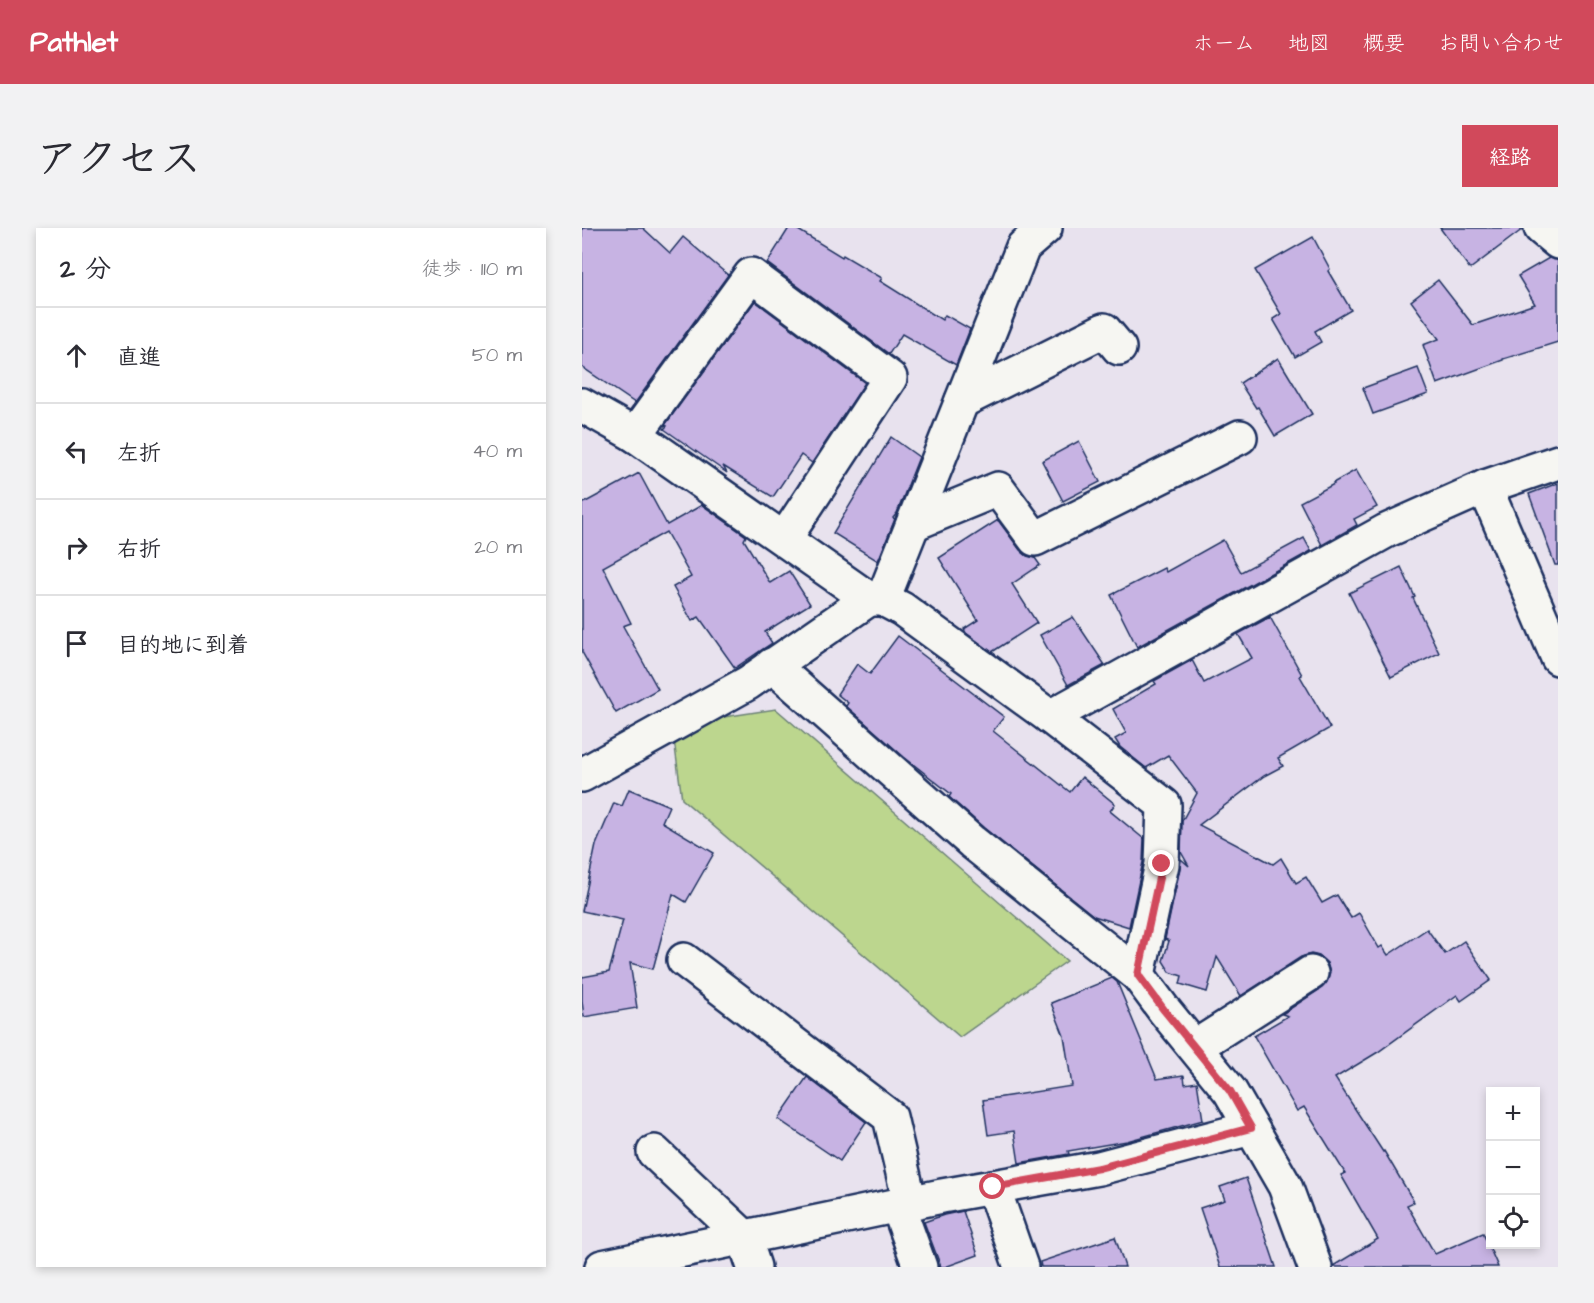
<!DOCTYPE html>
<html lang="ja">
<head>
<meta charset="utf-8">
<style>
	:root { --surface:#fff; --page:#f2f2f3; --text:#2b2b33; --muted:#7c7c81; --line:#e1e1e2; --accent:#d1495b }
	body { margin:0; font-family:"Architects Daughter","Klee One",sans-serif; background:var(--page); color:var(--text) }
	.controls { position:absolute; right:18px; bottom:18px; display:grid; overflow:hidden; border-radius:0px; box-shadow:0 3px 9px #0003 }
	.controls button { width:54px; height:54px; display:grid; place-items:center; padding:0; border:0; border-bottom:2px solid var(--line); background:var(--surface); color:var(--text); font:30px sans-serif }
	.stop { position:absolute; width:18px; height:18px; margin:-14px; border:4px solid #d1495b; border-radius:50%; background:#fff }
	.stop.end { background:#d1495b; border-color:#fff; box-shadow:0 2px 6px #0008 }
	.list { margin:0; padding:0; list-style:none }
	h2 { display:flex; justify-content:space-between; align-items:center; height:78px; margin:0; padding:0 24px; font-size:26px }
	h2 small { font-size:20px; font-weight:400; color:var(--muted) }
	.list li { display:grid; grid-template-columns:39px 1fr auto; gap:18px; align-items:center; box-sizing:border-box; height:96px; padding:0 24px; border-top:2px solid var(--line) }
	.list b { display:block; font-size:22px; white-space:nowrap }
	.list em { font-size:20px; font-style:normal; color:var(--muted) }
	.icon { flex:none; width:33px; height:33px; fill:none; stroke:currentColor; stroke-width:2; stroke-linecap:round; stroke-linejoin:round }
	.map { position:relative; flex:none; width:976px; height:1039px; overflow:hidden; border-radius:0px }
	header { display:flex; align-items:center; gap:36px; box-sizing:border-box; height:84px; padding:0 30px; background:var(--accent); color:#fff }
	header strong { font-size:28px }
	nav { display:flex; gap:33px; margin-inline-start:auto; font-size:21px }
	.intro { display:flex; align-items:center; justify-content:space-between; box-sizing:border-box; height:144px; padding:0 36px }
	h1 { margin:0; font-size:42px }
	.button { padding:15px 27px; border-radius:0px; background:var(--accent); color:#fff; font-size:21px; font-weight:700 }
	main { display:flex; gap:36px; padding:0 36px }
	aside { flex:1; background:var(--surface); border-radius:0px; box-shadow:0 3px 9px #0003 }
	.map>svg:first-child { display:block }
	.green { fill:#bcd68e; stroke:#6c8276; stroke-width:1.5 }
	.building { fill:#c7b3e3; stroke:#1b2f5e; stroke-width:1.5 }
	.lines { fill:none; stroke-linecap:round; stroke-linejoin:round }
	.minor-casing { stroke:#1b2f5e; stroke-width:38 }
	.minor { stroke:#f6f6f2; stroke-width:33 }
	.route { stroke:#d1495b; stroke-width:8 }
</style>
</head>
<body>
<header>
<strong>Pathlet</strong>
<nav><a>ホーム</a><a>地図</a><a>概要</a><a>お問い合わせ</a></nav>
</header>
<div class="intro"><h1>アクセス</h1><a class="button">経路</a></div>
<main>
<aside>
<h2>2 分<small>徒歩 · 110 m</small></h2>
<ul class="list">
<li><svg class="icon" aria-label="ahead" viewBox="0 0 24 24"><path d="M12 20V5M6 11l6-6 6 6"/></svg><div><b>直進</b></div><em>50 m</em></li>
<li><svg class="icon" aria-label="left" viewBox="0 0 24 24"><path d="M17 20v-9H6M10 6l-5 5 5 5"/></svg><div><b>左折</b></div><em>40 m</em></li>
<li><svg class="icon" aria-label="right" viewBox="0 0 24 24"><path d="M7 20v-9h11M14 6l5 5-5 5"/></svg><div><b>右折</b></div><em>20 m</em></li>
<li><svg class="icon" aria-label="arrive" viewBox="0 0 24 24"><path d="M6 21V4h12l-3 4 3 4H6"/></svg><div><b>目的地に到着</b></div></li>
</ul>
</aside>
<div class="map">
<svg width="976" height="1039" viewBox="0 0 976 1039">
	<rect width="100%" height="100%" fill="#e8e2ee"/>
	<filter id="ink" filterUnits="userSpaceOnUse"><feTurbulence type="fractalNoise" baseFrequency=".0167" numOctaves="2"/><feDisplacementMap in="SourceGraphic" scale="12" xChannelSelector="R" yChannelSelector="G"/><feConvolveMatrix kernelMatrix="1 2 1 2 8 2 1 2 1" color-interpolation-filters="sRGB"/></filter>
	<g filter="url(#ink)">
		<!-- green -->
		<path class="green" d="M194,481L485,733L378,809L100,571L90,497Z"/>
		<!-- building -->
		<g class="building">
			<path d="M0,0H61L88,25L101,9L146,47L53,175L0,139Z"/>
			<path d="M207,0H213L260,29L261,27L300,50L298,53L360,92L363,87L388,101L374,137L320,106L307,126L185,35Z"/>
			<path d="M858,0H941V1L888,41Z"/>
			<path d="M731,9L748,41L746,43L769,82L733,103L739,114L713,129L691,91L699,86L673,42Z"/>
			<path d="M967,30L976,32V114L921,131V132L855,156L841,117L857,111L829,73L856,52L891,97L953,76L936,48Z"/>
			<path d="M173,73L283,155L230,235L219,227L191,269L141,238L145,245L82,201L85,198L83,197Z"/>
			<path d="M696,130L730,186L693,208L676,179L674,180L658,155Z"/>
			<path d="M836,140L846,166L791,186L781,160Z"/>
			<path d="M309,209L337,229L315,285L311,290L313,291L296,333L251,305Z"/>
			<path d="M497,213L518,254L481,273L460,233Z"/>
			<path d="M774,242L795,279L772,291L775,297L740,317L718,274L752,256L751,255Z"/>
			<path d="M57,245L85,297L120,277L164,308L162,312L188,355L207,343L228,376L183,404L190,415L153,440L117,389L110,393L91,359L109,349L84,304L21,339L49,395L41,398L76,461L34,485L0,424V276Z"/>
			<path d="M976,255V337H973L947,266Z"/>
			<path d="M416,292L438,322L445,328L453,330L458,337L430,356L455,395L410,424L384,405L382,401L396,392L357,330Z"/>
			<path d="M722,310L729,323L555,419L529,367L582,340L584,344L641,312L659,344Z"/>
			<path d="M819,339L833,369L831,370L857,425L809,449L767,365Z"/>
			<path d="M491,389L523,437L486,457L458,407Z"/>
			<path d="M688,389L720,447L718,448L748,500L696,530L701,538L682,548L617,597L691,636L699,630L714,655L724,649L740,675L755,667L769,690L777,685L797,720L800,718L806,727L845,701L863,726L882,713L909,752L879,773L875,767L796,824L753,850L801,924L802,923L832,974L825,977L853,1026L901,1005L916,1039H751V1038L796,1011L759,947L763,945L722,879L715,883L672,808L706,788L700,786L740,760L745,754L748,745L745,735L737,728L729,726L719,729L659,768L635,729L625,764L598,756L600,748L588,744L581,733L587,713L583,711L598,640L599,631L607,638L599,624L600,593L615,565L586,527L564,540L538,519L533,511L544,505L531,481L574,456L572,453L610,432L622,455L670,430L656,406Z"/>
			<path d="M316,408L422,489L411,503L488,564L500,549L533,576L528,583L562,611L561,634L547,699L512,688L402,600L367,569L369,566L322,529L264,478L266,475L255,466L275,436L288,446Z"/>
			<path d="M47,561L87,578L80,594L132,625L104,674L91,666L71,741L48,735L55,780L2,789L0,773V749L27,744L41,692L0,683L14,617L32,575L40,578Z"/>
			<path d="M530,750L535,754L575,851L601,847V849L602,848L603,856L615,854L621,892L545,913L486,923L487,926L437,935L432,903L406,907L401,872L490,858L482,808L469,775Z"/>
			<path d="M225,849L284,894L258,933L196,891Z"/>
			<path d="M664,950L694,1039H638L618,980L643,972L638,959Z"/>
			<path d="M381,983L396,1027L363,1039H359L342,994L362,987Z"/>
			<path d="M533,1009L543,1039H459L458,1034Z"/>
		</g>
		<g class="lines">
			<!-- minor casing -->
			<g class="minor-casing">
				<g id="minor">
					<path d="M959,0L976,14"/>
					<path d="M380,173L522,102L537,120"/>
					<path d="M0,177L53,207L287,371H301L320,381L468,489L582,577L580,636L556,747L582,782L648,863L703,958L733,1039"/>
					<path d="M53,207L169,47L308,150L203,310"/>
					<path d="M903,259L976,430"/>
					<path d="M331,296L416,261L453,311L658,209"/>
					<path d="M301,371L441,19L463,0"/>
					<path d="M190,437L390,614L556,747"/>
					<path d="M468,489L804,303L903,259L976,234"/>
					<path d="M0,547L166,455L287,371"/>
					<path d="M102,732L308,889L328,975"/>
					<path d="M613,819L729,745"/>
					<path d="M72,924L162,1009L172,1039"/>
					<path d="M411,959L439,1039"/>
					<path d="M316,978L338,1039"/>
					<path d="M20,1039L360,968L517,940L669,900"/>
				</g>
			</g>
			<!-- minor -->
			<use href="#minor" class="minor"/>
		</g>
	</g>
	<g class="lines" filter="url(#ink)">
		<!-- route -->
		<path class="route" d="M411,959L517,940L669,900L648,863L582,782L556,747L580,636"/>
	</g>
</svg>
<div class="controls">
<button>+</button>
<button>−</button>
<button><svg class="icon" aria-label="locate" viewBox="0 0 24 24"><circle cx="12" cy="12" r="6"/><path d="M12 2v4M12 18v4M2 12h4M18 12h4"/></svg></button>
</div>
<div class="stop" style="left:411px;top:959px"></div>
<div class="stop end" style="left:580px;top:636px"></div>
</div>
</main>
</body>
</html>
